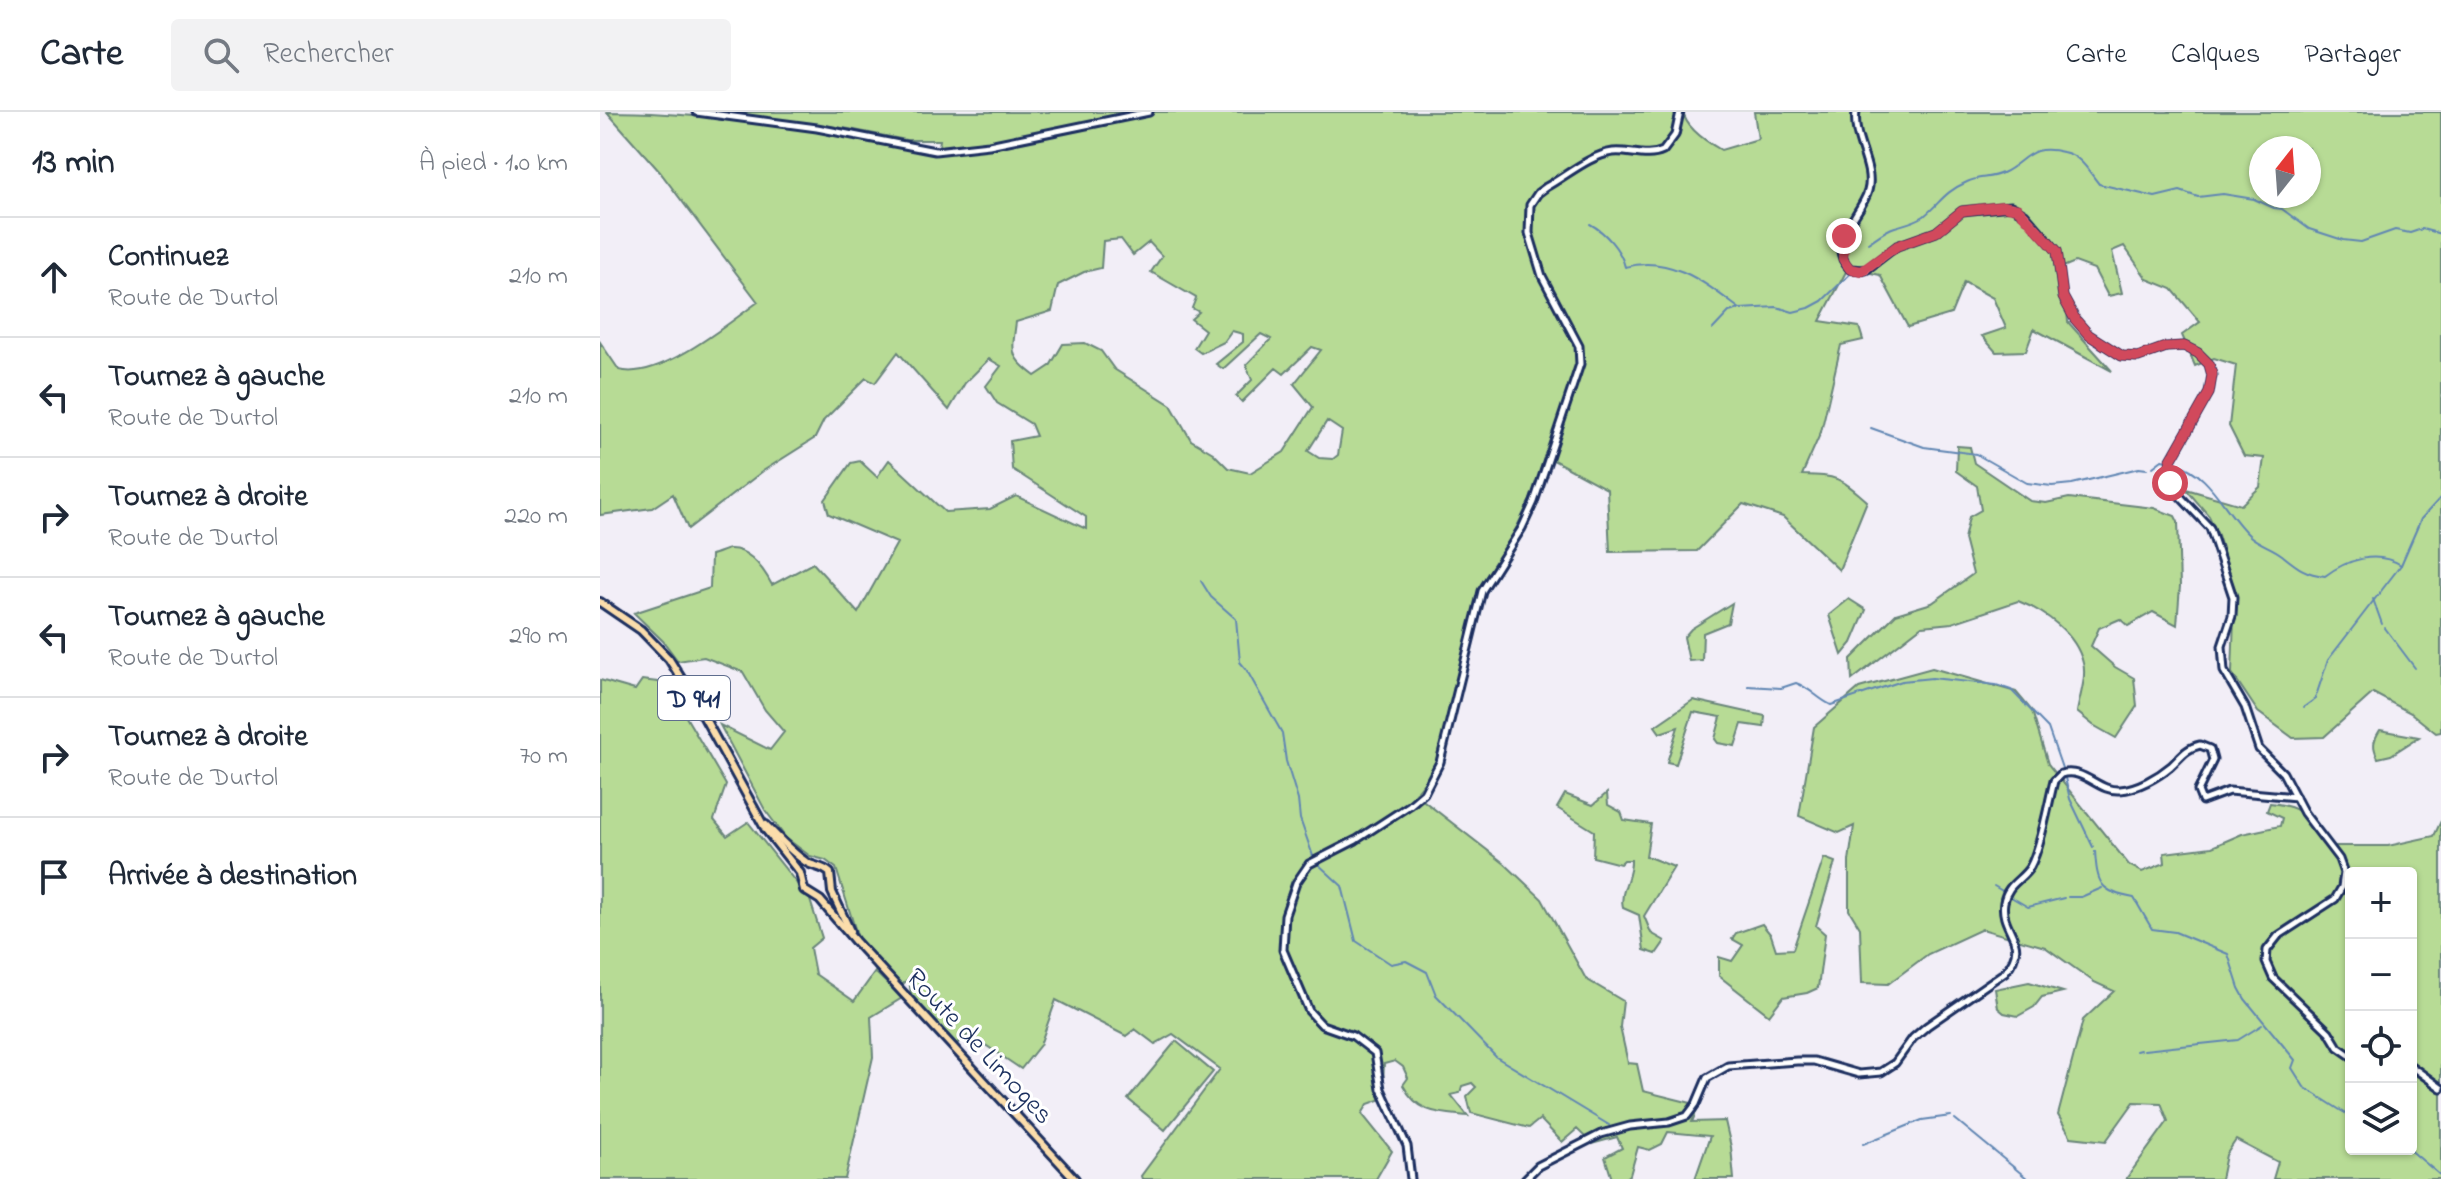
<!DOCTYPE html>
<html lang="fr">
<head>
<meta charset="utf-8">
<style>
	:root { --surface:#fff; --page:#f2f2f3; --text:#1f2937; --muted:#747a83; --line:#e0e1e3 }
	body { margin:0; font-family:"Indie Flower",sans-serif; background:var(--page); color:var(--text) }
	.controls { position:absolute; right:24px; bottom:24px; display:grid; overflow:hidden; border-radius:8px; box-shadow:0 2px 6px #0004 }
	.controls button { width:72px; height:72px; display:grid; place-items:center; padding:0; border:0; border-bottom:2px solid var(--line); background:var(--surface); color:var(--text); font:40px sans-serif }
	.compass { position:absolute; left:1649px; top:24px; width:72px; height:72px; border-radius:50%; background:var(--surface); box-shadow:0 2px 6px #0004; rotate:17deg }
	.stop { position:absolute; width:24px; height:24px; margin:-18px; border:6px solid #d1495b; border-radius:50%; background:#fff }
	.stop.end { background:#d1495b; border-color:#fff; box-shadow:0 2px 8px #0008 }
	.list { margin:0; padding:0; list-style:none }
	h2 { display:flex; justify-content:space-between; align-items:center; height:104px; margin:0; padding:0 32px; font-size:34px }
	h2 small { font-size:26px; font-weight:400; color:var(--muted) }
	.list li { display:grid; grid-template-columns:52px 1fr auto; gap:24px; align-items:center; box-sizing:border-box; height:120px; padding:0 32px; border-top:2px solid var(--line) }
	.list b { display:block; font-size:30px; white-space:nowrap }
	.list p { margin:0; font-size:26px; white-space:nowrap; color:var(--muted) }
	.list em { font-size:26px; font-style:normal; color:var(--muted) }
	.icon { flex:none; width:44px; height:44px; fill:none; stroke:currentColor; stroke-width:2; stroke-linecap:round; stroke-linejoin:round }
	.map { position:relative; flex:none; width:1841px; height:1067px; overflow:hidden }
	header { display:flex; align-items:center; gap:48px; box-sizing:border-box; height:112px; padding:0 40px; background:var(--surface); border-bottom:2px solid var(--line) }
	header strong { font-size:38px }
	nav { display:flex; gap:44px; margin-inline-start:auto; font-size:28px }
	.search { width:560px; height:72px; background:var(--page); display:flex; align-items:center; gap:20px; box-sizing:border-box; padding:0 28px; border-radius:8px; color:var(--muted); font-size:30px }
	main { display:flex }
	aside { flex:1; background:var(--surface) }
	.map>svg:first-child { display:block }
	.green { fill:#b7db95; stroke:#69857a; stroke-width:2; fill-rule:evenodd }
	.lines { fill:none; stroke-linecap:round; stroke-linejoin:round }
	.stream { stroke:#6186b3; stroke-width:2 }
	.secondary-casing { stroke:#1b2f5e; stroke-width:11 }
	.primary-casing { stroke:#1b2f5e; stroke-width:12 }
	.secondary { stroke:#fff; stroke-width:5 }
	.primary { stroke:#fbddab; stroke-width:6 }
	.route { stroke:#d1495b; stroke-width:10 }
	.labels { text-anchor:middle; stroke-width:6; stroke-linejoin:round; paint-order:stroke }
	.shield { fill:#fff; stroke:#5f6d8e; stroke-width:2 }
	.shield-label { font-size:26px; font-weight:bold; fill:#1b2f5e }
	.street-label { font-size:28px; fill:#1b2f5e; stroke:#fff }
</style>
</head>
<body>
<header>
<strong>Carte</strong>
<div class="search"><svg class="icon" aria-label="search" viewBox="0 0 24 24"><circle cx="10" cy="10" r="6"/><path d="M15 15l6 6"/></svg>Rechercher</div>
<nav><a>Carte</a><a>Calques</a><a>Partager</a></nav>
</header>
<main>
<aside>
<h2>13 min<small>À pied · 1.0 km</small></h2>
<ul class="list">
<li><svg class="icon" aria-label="ahead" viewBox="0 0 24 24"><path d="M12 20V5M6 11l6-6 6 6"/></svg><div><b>Continuez</b><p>Route de Durtol</p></div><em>210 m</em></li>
<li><svg class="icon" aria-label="left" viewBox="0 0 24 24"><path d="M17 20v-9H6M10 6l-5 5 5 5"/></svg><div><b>Tournez à gauche</b><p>Route de Durtol</p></div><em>210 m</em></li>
<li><svg class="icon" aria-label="right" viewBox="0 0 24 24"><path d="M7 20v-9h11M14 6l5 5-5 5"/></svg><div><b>Tournez à droite</b><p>Route de Durtol</p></div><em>220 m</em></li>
<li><svg class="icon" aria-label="left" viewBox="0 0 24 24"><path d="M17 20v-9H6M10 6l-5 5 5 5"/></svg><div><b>Tournez à gauche</b><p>Route de Durtol</p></div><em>290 m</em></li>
<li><svg class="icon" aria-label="right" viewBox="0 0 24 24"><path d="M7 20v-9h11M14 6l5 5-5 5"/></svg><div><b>Tournez à droite</b><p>Route de Durtol</p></div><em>70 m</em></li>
<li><svg class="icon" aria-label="arrive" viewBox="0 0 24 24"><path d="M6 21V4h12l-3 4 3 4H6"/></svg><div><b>Arrivée à destination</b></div></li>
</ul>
</aside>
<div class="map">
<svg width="1841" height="1067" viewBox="0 0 1841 1067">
	<rect width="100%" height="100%" fill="#f2eef7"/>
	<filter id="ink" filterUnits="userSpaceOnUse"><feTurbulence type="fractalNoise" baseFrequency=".0125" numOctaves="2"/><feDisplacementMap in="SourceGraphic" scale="16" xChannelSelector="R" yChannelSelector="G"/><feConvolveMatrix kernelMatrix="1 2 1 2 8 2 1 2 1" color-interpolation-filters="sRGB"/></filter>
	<g filter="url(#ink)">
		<!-- green -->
		<g class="green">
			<path d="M7,0C89,0 172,12 253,25C282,29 309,40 338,41L340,28H306L249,17L127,0H1083C1086,16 1107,30 1121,38L1158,27L1154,0H1841V620L1836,621L1811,601L1773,581L1724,625L1693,626L1658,600L1632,561L1635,479L1618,423L1609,404L1586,377L1641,393L1660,375L1664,346L1644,344L1629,314L1636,253L1614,246L1595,254L1582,223L1600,210L1572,177L1547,167L1524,134L1512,139L1522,181L1508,184L1494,157L1475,150L1463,155L1468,210L1512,259L1434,217L1426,239L1396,240L1382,224L1406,216L1393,186L1364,170L1351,202L1308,215L1280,163L1248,156L1220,209L1259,215L1263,228L1241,233L1221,320L1202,363C1237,364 1240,365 1267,389L1239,458L1183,405L1143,392L1097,439L1010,440L1007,377L946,344L932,384L872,506L835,657L815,682L905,752L942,787L986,867L1023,889L1020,915L1028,951L1037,952L1043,979L1099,993L1092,1010L1125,1009L1131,1035L1134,1067H1095L1110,1024L1068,1020L1062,1032L1050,1038L1038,1035L1030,1063L1025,1067H1012L1005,1045L1022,1036L1017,1025L992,1032L977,1017L962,1030L940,1007L929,1016L871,1001L867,984L876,975L872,971L862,974L860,981L851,983L868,1004C838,1001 818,1002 803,973L808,966L803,955L795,949L784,952L782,987L768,992L762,1002L792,1039L776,1067H542L541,1064L620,957L573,922L555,932L535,917L526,924L456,888L440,933L421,957L369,922L357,932L311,883L309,866L302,873L258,826L236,756L225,748L210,744L186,726L165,698L120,613L170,638L184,620L165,598L143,560L104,545L78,549L63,529L34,501L110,476L111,443C116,442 124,438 129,437C150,436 164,458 172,473L213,451L258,501L297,431L229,402L225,388L251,351L260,349L277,365L289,348L345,400L390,397L416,384L486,417V405L412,357L410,329L436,324L431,312L397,291L386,274L401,254L389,247L365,271L349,298L298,240L275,271L266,266L224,308L215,326L163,359L88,417L73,382L52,396L0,403V230L19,258C59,269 126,213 158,190L60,60ZM1661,36H1709V84H1661ZM521,127L533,143L549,130L562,144L551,160L596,186L592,196L599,200L591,207L605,218L594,236L601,241L624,230L632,219L643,222V230L616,252L623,257L661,222L671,227L646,253L652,268L636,284L642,290L676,256L684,262L712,235L721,238L694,272L713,295L684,340L650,361L628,356L613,341L591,328L571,293L514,257L501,239L485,231L463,232L450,254L435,264C409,245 412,241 416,210L452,199L458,173L484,160L501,156L503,129ZM727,309L742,319L738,343L733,347L719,346L708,339Z"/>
			<path d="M1357,334L1370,335L1374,351L1430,389L1446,391L1469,386L1554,396L1575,404L1578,410L1580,474L1577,513L1553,500L1528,514L1520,507L1499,516L1491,534L1515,555L1534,566L1537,594L1516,626L1493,613L1477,600C1479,587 1487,565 1483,551C1476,521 1444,499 1418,489L1352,511L1322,514L1252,568L1251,547L1296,502L1332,491L1373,462L1364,427L1369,405L1381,398L1377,374L1356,359Z"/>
			<path d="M1249,487L1266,498L1252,531L1242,543L1229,503Z"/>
			<path d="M1132,491L1128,511L1103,521L1102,548L1089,549L1084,525L1091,517Z"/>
			<path d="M1332,556L1416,580L1432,599L1448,652L1529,753L1542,760L1565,751L1564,741L1612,735L1642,722L1680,714L1682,706L1667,699L1670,691C1707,695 1706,705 1725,734H1788L1834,724L1841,709V1067H1673L1678,1050L1636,1028L1626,1043L1621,1067H1526L1568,1009L1561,991L1534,990L1506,1029L1471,1025L1458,1003L1483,908L1514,879L1494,870L1445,835L1382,817L1328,842L1288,872L1262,871L1260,816L1249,798V749L1254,714L1239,721L1199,704L1214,615L1259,576ZM1751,761H1811V1037H1751Z"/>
			<path d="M0,568L35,578L42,568L66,571L126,673L114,708L127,724L148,710L210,788L222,826L210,836L215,862L254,889L275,860L302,886L271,905L273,945L245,1067H0Z"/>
			<path d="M1093,588L1165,604L1164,615L1142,612L1135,634L1118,631L1115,627L1121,605L1093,600L1076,652L1067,650L1078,615L1060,621L1055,614Z"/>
			<path d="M1780,618L1819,625L1791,643L1778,646C1772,634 1773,629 1780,618Z"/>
			<path d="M1007,681L1008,693L1021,700L1024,708L1051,712L1046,744L1074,755L1044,804L1051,821L1065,829L1056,842L1044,838L1039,803L1023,796C1019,779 1032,766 1031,748H1024L1020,752L993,745L994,719L957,696L965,682L993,693Z"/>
			<path d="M1224,746L1235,750L1216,814L1225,822L1218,876L1207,881L1183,885L1169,903L1119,864V845L1132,849L1143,833L1132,827L1136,821L1162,812L1171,823L1176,838L1193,837Z"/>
			<path d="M1429,870L1463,880L1442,885L1434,895L1418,904L1404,901L1398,896L1395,877Z"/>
			<path d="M576,929L613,960L565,1018L528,987Z"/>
		</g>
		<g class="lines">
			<!-- stream -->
			<g class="stream">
				<path d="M990,112C1005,120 1021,138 1025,155C1071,142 1106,172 1140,197L1177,195L1193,200L1209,196L1222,189L1250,162"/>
				<path d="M1268,131C1277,125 1285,118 1295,115C1305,112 1315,110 1324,104C1341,90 1344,80 1367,70C1379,64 1390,67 1402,61C1426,50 1428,31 1463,40C1482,44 1488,59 1499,72L1555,85L1580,79L1598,85L1623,82L1654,87L1674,96L1682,97L1709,117L1743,128L1761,130L1795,118L1810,121L1822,117L1841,122"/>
				<path d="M1113,217L1129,200L1140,197"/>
				<path d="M1271,316L1324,335L1376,342L1427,371L1452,374L1472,372L1539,356L1547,357"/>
				<path d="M1575,351C1611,361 1624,400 1650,424C1659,432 1672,435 1682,443C1697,455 1705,462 1725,464C1746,448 1776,438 1801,453"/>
				<path d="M1553,355L1562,348L1567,349"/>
				<path d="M601,469L611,485L636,507L640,550L646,557L682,621L686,649L698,688L700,707L713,744"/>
				<path d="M1773,487L1782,512"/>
				<path d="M1785,516L1815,556"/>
				<path d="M1148,574L1181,576L1196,571C1210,576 1218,587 1231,593L1302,569L1332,566L1396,573L1411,578L1448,616L1463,659"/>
				<path d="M1704,595L1715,587L1728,548L1801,453L1821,407L1841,385"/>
				<path d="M1465,666L1470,687L1493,735"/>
				<path d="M1495,739C1497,772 1500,780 1534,786L1552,817L1575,820L1628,842L1639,876L1645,887L1695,948L1692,956L1704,975L1751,1005"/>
				<path d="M717,751L742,774L756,829L791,852L806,849L827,860L836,883L896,945L1009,1013"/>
				<path d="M1394,774L1404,780"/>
				<path d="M1411,785L1428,795L1464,786"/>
				<path d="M1468,785H1481L1502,776"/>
				<path d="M1544,938L1638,928L1662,913"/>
				<path d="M1536,939L1540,938"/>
				<path d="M1355,1007L1428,1067"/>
				<path d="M1263,1032L1322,1008L1351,1004"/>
				<path d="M1809,1037L1841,1064"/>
			</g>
			<!-- secondary casing -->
			<g class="secondary-casing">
				<g id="secondary">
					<path d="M96,0L217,16L335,39L389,33L549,0"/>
					<path d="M1256,0C1252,28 1275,54 1268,79C1261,104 1224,131 1250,157L1266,158L1297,134L1336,120L1362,99L1411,94L1425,102L1457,139L1463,185L1475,207L1489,223L1522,244L1538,245L1566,235L1584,234L1598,241L1609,252L1612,263L1609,281L1571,348L1568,365L1575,379L1610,416L1633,485L1632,504L1622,534L1624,559L1645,595L1659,637L1683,661L1704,701L1739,747L1744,761L1742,775L1735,787L1678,824L1667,838L1666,850L1673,866L1729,920L1738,935L1751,944"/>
					<path d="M1811,954L1841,976"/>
					<path d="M811,1067L807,1034L781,977L775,941L753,924L722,913L709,899L683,838L685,803L696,771L709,752L756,728L810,693L824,681L840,650L882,479L922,416L934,390L980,252L979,234L942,164L929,121L930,93L938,81L946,75C966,64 990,43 1013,40C1030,38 1046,47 1063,39L1075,23L1080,0"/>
					<path d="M925,1067L938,1054L1001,1022L1030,1014L1069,1010L1087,1004L1096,992L1107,966L1128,954L1197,949H1214L1259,962L1281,960L1295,951L1313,926L1327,914L1405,860C1432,829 1399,819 1404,790C1407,772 1422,768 1430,755C1441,735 1448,692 1454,669L1461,662C1484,655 1498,680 1520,678C1537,677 1558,665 1571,654C1581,645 1586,636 1600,633L1610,637L1613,648L1598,679L1602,689L1629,679L1696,685"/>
				</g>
			</g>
			<!-- primary casing -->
			<g class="primary-casing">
				<g id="primary">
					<path d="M0,490L41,518L69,547L94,587L166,718L200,761L204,778L220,788L255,829L475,1067"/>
					<path d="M166,713C179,726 190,739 206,750C214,755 222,754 230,761L232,780L250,819"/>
				</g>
			</g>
			<!-- secondary -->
			<use href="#secondary" class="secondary"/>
			<!-- primary -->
			<use href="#primary" class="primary"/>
		</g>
	</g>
	<g class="lines" filter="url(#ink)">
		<!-- route -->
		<path class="route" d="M1244,124L1243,147L1250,157L1262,159L1297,134L1336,120L1362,99L1403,94L1418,97L1457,139L1463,185L1475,207L1489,223L1522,244L1538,245L1566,235L1584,234L1598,241L1609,252L1612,263L1609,281L1571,348L1568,361L1570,371"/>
	</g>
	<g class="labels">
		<!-- shield labels -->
		<rect class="shield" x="58" y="564" width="72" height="44" rx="6"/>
		<g class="shield-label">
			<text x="94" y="595">D 941</text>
		</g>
		<!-- street labels -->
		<g class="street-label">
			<text transform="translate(381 933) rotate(47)" y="10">Route de Limoges</text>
		</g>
	</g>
</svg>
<div class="controls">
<button>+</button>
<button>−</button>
<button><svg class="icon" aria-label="locate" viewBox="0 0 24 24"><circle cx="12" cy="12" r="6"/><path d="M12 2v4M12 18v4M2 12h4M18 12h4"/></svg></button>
<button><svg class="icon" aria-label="layers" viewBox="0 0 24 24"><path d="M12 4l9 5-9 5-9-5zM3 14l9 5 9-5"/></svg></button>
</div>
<svg class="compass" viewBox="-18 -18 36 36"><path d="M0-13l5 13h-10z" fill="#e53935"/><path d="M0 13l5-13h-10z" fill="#747a83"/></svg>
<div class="stop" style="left:1570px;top:371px"></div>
<div class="stop end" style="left:1244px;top:124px"></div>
</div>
</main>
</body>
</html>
